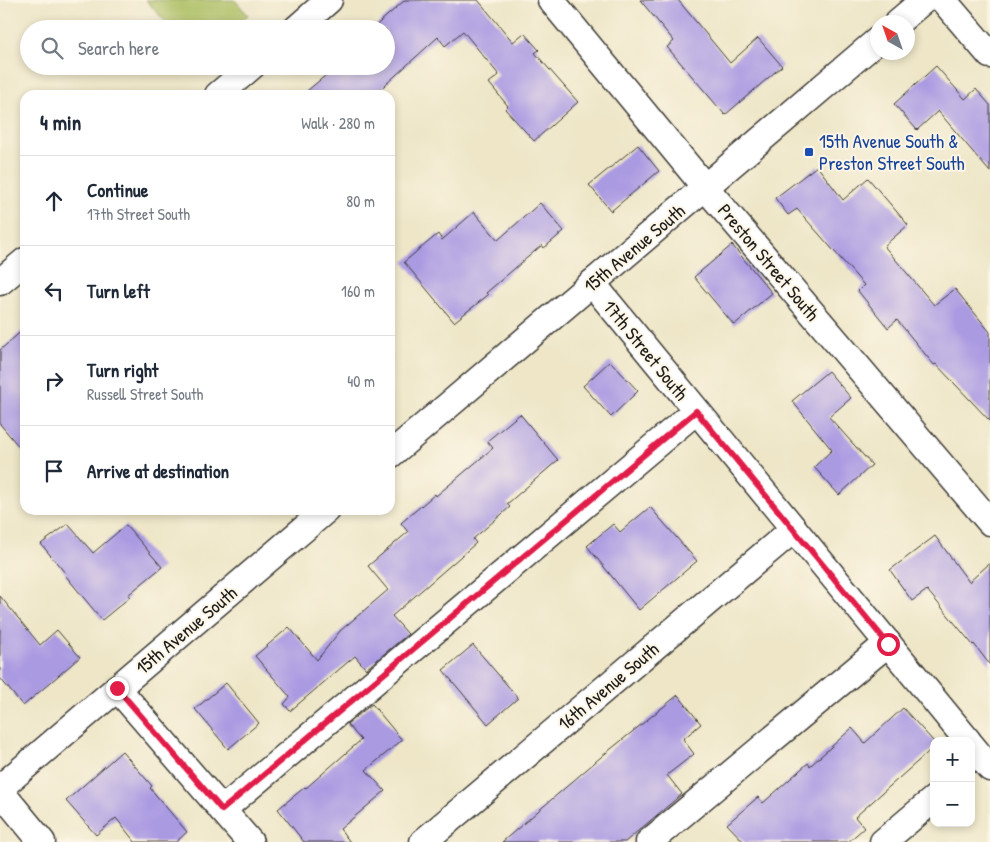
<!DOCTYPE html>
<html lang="en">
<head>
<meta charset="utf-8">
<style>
	:root { --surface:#fff; --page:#f2f2f3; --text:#1f2937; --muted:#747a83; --line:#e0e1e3 }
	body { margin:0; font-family:"Patrick Hand",sans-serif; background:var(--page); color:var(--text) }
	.controls { position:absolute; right:15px; bottom:15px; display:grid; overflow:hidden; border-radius:10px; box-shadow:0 2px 8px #0003 }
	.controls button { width:45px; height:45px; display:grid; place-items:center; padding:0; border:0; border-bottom:1px solid var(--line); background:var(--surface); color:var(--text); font:25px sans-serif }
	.compass { position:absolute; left:870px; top:15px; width:45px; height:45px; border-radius:50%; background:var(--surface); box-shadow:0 2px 8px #0003; rotate:320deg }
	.stop { position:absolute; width:15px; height:15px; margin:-11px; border:4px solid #e11d48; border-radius:50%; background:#fff }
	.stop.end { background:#e11d48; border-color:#fff; box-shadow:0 1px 5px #0008 }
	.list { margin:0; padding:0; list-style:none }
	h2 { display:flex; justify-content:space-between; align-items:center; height:65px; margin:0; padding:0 20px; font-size:21px }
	h2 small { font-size:16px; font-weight:400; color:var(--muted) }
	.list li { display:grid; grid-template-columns:32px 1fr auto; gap:15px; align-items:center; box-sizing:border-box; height:90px; padding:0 20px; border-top:1px solid var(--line) }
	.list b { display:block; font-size:19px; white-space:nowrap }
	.list p { margin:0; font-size:16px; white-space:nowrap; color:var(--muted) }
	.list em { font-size:16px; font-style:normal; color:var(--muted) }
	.icon { flex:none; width:28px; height:28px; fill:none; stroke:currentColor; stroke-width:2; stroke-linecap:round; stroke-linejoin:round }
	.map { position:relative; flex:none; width:990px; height:842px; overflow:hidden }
	.search { position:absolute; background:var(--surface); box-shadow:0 2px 8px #0003; left:20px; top:20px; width:375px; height:55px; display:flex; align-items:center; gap:12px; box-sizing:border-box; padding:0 18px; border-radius:28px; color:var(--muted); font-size:19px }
	.panel { position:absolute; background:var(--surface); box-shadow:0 2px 8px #0003; left:20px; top:90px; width:375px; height:425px; border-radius:15px }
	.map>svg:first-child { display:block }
	.green { fill:#aabd61; stroke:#636c3e }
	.building { fill:#aa9ae2 }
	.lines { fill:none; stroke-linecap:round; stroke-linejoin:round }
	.minor-casing { stroke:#3c3a36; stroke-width:29 }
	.minor { stroke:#fff; stroke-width:26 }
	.route { stroke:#e11d48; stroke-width:6 }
	.transit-dot { fill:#1a4fb4; stroke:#fcf5e5; stroke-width:2 }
	.labels { text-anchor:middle; stroke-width:4; stroke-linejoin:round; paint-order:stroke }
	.transit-label { font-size:19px; fill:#164399; stroke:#fcf5e5; text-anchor:start }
	.street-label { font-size:19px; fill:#1c1c1c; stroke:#fcf5e5 }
</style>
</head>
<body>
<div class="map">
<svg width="990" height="842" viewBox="0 0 990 842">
	<rect width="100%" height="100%" fill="#fcf5e5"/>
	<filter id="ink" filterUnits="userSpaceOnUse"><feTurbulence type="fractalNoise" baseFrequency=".02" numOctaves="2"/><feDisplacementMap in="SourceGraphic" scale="10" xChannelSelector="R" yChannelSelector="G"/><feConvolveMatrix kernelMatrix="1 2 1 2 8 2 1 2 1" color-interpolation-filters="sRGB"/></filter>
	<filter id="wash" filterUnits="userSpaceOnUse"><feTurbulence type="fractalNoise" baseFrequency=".0096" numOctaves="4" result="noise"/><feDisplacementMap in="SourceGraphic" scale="20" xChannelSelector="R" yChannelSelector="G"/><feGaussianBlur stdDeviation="1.12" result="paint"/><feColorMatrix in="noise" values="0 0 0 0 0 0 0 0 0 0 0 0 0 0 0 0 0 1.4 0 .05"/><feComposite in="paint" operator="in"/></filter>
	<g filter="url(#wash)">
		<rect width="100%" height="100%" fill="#eee6c7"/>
		<!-- green -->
		<path class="green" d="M146,0H235L248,15L231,29H172Z"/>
		<g id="blocks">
			<!-- building -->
			<g class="building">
				<path d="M405,0H478L513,42L524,33L539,50L535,53L578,102L534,141L505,109L508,106L489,83L499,75L463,31L445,46L438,37L374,95H302L337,66H386V29H372Z"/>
				<path d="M640,0H678L730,63L758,38L782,66L725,115L667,47L674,41Z"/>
				<path d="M936,66L965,99L976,89L990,105V172L938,111L917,130L894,104Z"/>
				<path d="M638,145L659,171L611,211L589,185Z"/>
				<path d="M817,166L843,200L868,178L908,225L884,246L934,305L955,289L990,332V421L936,364L934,365L897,320L888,328L858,291L864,285L797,209L788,215L775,198Z"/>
				<path d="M540,203L564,231L544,248L542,245L486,293L488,295L454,322L404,262L438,234L442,240L474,212L498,240Z"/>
				<path d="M732,245L772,293L734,325L694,277Z"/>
				<path d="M25,328V454L0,424V350Z"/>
				<path d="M610,361L638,391L611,417L583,386Z"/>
				<path d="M828,371L851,398L829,417L872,465L839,495L814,467L832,450L792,401Z"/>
				<path d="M520,414L558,460L507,504L510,507L473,539L476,543L392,616L408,634L366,669L355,656L290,711L284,704L290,697L255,656L289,627L317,660L340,631L388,590L368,566L408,532L401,523L435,494L436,496L493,448L487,441Z"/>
				<path d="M650,507L697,561L639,610L587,546L613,524L620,532Z"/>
				<path d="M68,524L93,553L126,525L162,567L128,595L130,597L102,620L65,575L66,574L41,544Z"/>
				<path d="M935,536L969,582L990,563V665L974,644L973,645L927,590L912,601L890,570Z"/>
				<path d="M0,596L40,645L57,630L80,657L23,706L0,678Z"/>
				<path d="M473,645L518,698L488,724L443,670Z"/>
				<path d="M226,683L259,723L228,749L195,709Z"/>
				<path d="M678,695L701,724L683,739L694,754L667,775L682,794L625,842H502L601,757Z"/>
				<path d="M372,704L402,740L366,770L385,791L340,829L350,842H304L278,809L305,787L306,788L361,740L347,724Z"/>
				<path d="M903,708L934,742V747L855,817L864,828L848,842H744L727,824L758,797L763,803L808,763L810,766L852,728L865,743Z"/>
				<path d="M122,751L152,786L150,788L187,832L176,842H135L116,818L96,835L66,801Z"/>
			</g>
		</g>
	</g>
	<g filter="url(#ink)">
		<use href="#blocks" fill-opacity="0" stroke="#3c3a36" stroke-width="1"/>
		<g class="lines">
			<!-- minor casing -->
			<g class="minor-casing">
				<g id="minor">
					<path d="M551,0L705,187L990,522"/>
					<path d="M943,0L990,55"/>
					<path d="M898,22L924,0"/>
					<path d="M296,29L329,0"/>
					<path d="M218,95L252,66"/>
					<path d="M0,282L25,261"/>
					<path d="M592,283L968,741"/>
					<path d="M390,455L878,40"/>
					<path d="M117,688L250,842"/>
					<path d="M971,745L990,768"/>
					<path d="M0,788L326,510"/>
					<path d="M0,791L42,842"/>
					<path d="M222,810L696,411"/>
					<path d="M423,842L794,529"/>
					<path d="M649,842L888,643"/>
					<path d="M883,842L934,799"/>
				</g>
			</g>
			<!-- minor -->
			<use href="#minor" class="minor"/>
		</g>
	</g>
	<g class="lines" filter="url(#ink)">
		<!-- route -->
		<path class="route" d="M117,688L222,810L696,411L888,644"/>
	</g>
	<!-- markers -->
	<rect class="transit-dot" x="804" y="147" width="10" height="10" rx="2.5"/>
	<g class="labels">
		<!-- transit labels -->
		<g class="transit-label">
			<text x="819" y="148">15th Avenue South &amp;<tspan x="819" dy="22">Preston Street South</tspan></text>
		</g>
		<!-- street labels -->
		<g class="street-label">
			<text transform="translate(634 248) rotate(-40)" y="7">15th Avenue South</text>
			<text transform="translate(769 262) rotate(50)" y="7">Preston Street South</text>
			<text transform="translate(646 350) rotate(51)" y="7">17th Street South</text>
			<text transform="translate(186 630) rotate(-40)" y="7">15th Avenue South</text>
			<text transform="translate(608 686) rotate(-40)" y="7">16th Avenue South</text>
		</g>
	</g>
</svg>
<div class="controls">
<button>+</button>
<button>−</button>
</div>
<svg class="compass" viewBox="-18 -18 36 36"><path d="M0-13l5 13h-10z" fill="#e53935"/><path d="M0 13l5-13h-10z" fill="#747a83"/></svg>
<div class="stop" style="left:888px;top:644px"></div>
<div class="stop end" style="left:117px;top:688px"></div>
<div class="search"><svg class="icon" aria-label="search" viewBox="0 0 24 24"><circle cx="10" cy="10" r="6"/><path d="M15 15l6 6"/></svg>Search here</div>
<section class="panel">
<h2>4 min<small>Walk · 280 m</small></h2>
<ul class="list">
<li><svg class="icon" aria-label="ahead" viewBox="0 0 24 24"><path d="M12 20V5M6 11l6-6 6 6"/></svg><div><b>Continue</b><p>17th Street South</p></div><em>80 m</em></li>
<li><svg class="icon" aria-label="left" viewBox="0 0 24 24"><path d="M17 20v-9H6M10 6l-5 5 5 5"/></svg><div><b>Turn left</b></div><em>160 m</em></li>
<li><svg class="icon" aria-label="right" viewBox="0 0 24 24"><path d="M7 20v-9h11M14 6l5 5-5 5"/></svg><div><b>Turn right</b><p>Russell Street South</p></div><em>40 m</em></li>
<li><svg class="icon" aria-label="arrive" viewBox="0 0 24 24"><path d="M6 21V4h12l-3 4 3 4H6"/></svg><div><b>Arrive at destination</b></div></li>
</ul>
</section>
</div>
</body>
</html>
